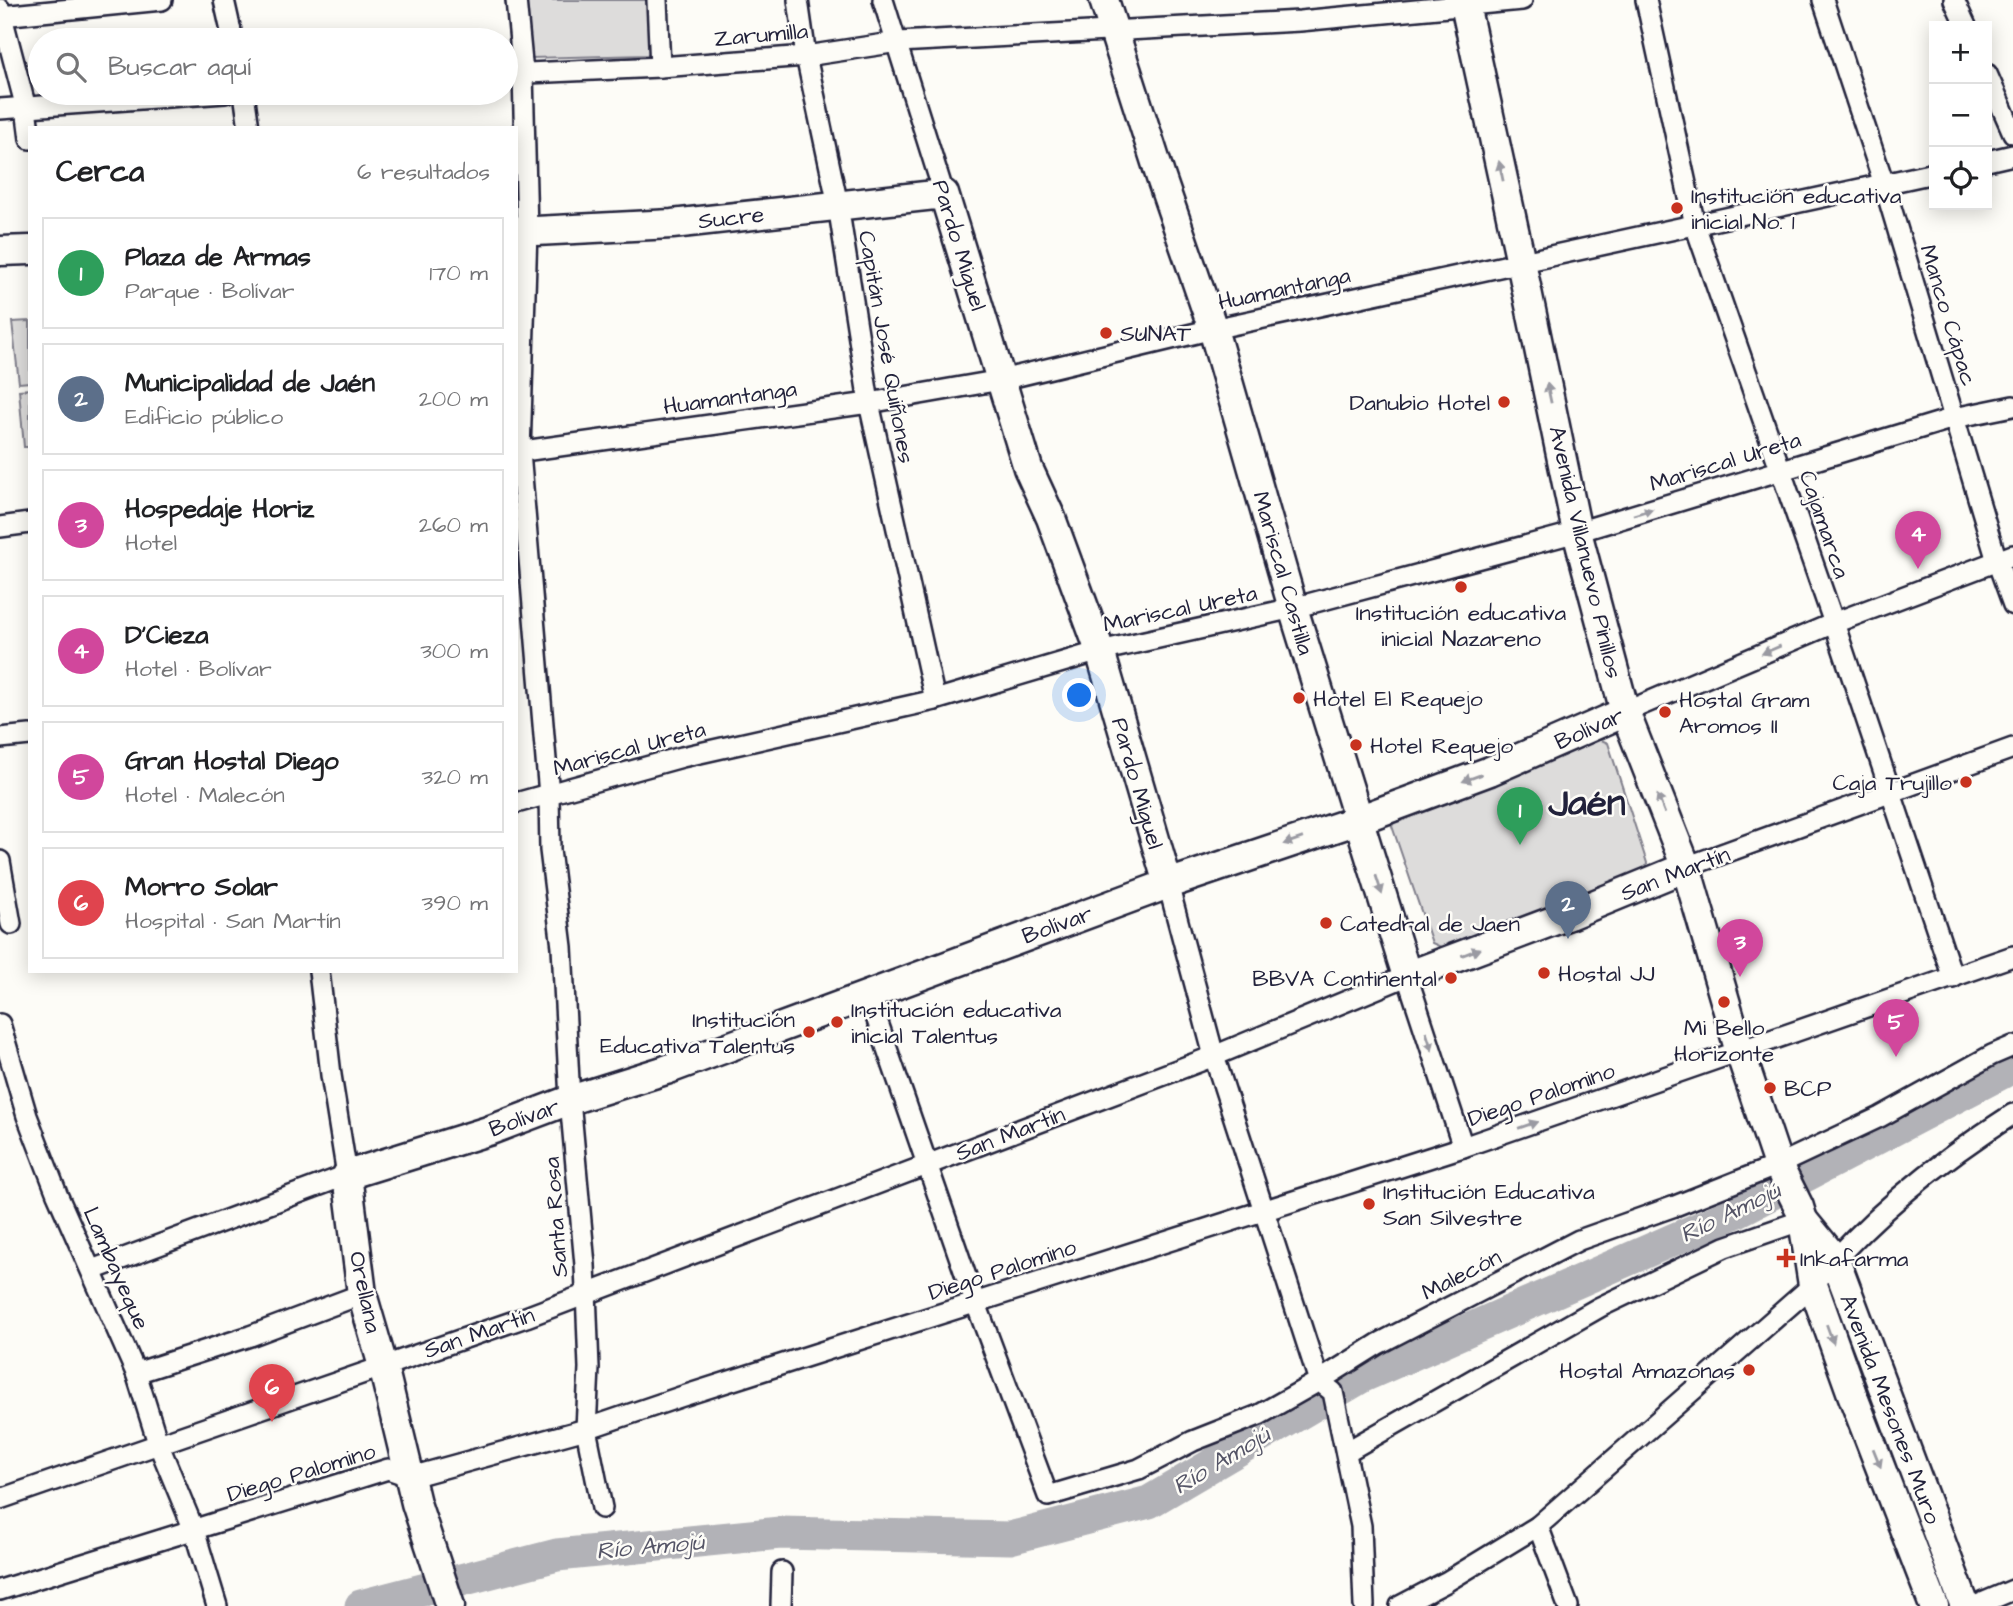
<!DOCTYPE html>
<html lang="es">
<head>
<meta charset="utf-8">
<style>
	:root { --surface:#fff; --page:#f2f2f2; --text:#202124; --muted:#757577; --line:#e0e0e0; --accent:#1a73e8 }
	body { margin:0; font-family:"Architects Daughter",sans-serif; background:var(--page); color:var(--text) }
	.controls { position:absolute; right:21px; top:21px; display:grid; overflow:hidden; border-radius:0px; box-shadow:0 4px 18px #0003 }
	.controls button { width:63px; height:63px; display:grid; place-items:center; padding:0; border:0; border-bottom:2px solid var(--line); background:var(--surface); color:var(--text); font:35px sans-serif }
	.you { position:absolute; left:1080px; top:696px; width:24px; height:24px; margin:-18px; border:5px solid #fff; border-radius:50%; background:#1a73e8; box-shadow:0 0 0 10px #1a73e833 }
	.badge { display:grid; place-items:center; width:46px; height:46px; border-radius:50%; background:var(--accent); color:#fff; font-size:23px; font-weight:700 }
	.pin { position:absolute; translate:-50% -58px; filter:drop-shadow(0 2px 4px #0008) }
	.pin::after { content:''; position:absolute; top:37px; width:24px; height:21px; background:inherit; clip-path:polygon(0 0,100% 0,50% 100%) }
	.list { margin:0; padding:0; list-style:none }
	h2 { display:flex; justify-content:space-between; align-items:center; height:91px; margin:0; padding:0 28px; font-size:30px }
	h2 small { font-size:23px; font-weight:400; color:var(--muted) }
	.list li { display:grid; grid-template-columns:46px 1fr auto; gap:21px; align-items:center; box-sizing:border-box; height:112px; margin:0 14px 14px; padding:0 14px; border:2px solid var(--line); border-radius:0px }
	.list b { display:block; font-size:26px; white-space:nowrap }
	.list p { margin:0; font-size:23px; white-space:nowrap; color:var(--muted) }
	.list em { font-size:23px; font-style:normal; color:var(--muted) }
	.icon { flex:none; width:38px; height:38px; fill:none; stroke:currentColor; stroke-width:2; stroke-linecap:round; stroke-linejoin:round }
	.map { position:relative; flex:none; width:2013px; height:1606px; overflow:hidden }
	.search { position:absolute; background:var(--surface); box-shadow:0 4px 18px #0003; left:28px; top:28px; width:490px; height:77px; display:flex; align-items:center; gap:18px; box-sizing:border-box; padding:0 24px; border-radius:38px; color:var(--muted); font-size:26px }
	.panel { position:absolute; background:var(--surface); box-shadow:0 4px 18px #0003; left:28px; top:126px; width:490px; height:847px; border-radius:0px }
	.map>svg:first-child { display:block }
	.green { fill:#dddcdb; stroke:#807f8b; stroke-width:2 }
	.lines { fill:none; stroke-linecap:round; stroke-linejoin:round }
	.river { stroke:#b2b2b7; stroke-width:33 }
	.street-casing { stroke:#22223b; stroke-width:24 }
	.secondary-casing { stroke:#22223b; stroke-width:33 }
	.street { stroke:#fdfcf7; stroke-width:19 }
	.secondary { stroke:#fdfcf7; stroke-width:28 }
	.oneway { fill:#9a9aa2 }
	.poi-dot { fill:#c8321e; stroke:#fdfcf7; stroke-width:2.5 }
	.labels { text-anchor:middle; stroke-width:5; stroke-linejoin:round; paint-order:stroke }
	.street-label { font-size:23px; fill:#22223b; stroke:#fdfcf7 }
	.poi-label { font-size:23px; fill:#22223b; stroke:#fdfcf7; text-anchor:start }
	.water-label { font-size:24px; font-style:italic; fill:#545466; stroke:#fdfcf7 }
	.town-label { font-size:37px; font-weight:bold; fill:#22223b; stroke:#fdfcf7 }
</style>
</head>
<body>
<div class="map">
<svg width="2013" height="1606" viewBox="0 0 2013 1606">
	<rect width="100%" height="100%" fill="#fdfcf7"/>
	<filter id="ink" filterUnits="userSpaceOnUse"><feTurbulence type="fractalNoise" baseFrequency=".0143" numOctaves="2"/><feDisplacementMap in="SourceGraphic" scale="14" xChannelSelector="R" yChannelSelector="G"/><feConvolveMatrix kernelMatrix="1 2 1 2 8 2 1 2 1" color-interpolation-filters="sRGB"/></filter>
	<g filter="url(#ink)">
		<!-- green -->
		<g class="green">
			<path d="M526,0H650L649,53L647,55L531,58Z"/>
			<path d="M30,321V382L19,383L12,322Z"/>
			<path d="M30,389V447H24L19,390Z"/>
			<path d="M1599,739L1608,743L1647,863L1646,869L1443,948L1432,943L1392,826L1400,814Z"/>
		</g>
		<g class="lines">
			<!-- river -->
			<path class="river" d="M361,1606L557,1555L780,1533L1010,1538L1149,1502L1361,1377L1736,1212L2013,1067"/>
			<!-- street casing -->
			<g class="street-casing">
				<g id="street">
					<path d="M224,0L233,40"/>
					<path d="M516,0L523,73L527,231L520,452L549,795L550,850L562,947L570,1100L585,1265L589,1368L586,1429L602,1508"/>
					<path d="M657,0L660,67"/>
					<path d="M798,0L806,56L838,205L869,403L935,700"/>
					<path d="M883,0L944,194"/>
					<path d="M1646,0L1695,225L1834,623L1953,978"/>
					<path d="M1823,0L1884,184L1997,561L2013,605"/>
					<path d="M1954,0L1966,26"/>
					<path d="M0,9L26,108L30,139"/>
					<path d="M1,16L162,0"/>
					<path d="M506,74L660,67L806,56L898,42L1300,21L1522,0"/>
					<path d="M1987,74L2013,133"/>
					<path d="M244,93L249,128"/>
					<path d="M0,109L225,93"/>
					<path d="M1987,161L2013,155"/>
					<path d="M516,452L869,403L1001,380L1213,329L1934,173"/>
					<path d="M0,527L30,523"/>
					<path d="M1625,712L1834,623L2013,555"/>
					<path d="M0,738L30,735"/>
					<path d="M516,803L682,757L935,700L1100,651L1293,608L1577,532L1954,418L2013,406"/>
					<path d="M0,861L11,924"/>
					<path d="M1686,867L2013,748"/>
					<path d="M1168,884L1214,1056L1319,1381L1333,1392L1361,1526L1364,1606"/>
					<path d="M868,994L968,1282L1048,1496L1139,1469L1193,1441L1259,1415L1319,1381L1378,1344L1579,1240L1675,1206L1778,1165L1880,1117L1992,1055L2013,1046"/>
					<path d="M0,1024L27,1116L57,1194L136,1373L158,1443L194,1530L217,1606"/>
					<path d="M92,1270L347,1175L331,1075L319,971"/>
					<path d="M136,1373L250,1336L362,1294"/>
					<path d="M1346,1452L1600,1307L1725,1247L1803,1220"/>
					<path d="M0,1499L526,1317L1214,1056L1407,976L1463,1147"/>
					<path d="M1538,1526L1568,1606"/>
					<path d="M0,1590L388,1469L411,1477L586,1429L680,1397L1463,1147L2013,956"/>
					<path d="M781,1606L782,1572"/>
					<path d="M1400,1606L1446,1582L1538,1526L1813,1285C1869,1217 1939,1161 2013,1114"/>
					<path d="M1975,1606L2013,1590"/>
				</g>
			</g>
			<!-- secondary casing -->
			<g class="secondary-casing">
				<g id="secondary">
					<path d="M1104,0L1161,178L1213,329L1293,608L1407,976L1569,915L1686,867"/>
					<path d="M1464,0L1521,262L1577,532L1625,712L1686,867L1740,1052L1778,1165L1799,1207L1803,1220L1813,1285L1852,1394L1934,1606"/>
					<path d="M516,232L672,224L944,194L1028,468L1051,518L1100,651L1168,884"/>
					<path d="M0,251L30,250"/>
					<path d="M1803,1220L1835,1259L1965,1606"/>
					<path d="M450,1606L416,1503L383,1366L362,1294L347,1175L488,1131L570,1100L666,1070L1168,884L1358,820L1490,771L1625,712"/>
				</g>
			</g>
			<!-- street -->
			<use href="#street" class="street"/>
			<!-- secondary -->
			<use href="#secondary" class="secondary"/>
		</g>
		<!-- one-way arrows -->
		<defs><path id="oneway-solid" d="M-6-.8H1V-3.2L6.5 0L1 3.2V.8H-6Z" transform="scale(1.75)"/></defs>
		<g class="oneway">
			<use href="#oneway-solid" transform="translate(1501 171) rotate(-102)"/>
			<use href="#oneway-solid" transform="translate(1549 393) rotate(-102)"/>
			<use href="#oneway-solid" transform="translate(1643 512) rotate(-17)"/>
			<use href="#oneway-solid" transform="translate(1771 650) rotate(157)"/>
			<use href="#oneway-solid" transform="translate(1472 778) rotate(160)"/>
			<use href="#oneway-solid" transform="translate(1661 804) rotate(-112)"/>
			<use href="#oneway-solid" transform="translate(1293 841) rotate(161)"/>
			<use href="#oneway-solid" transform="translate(1379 885) rotate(72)"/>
			<use href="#oneway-solid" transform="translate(1471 952) rotate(-21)"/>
			<use href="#oneway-solid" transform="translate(1429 1041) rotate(72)"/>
			<use href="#oneway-solid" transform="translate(1528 1125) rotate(-19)"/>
			<use href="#oneway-solid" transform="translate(1830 1334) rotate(70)"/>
			<use href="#oneway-solid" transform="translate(1877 1458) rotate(68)"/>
		</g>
	</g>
	<!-- markers -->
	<g class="poi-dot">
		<circle cx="1677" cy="208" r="7"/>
		<circle cx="1106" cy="333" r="7"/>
		<circle cx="1504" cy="402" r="7"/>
		<circle cx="1461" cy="587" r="7"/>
		<circle cx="1299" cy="698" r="7"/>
		<circle cx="1665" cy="712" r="7"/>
		<circle cx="1356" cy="745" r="7"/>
		<circle cx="1966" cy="782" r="7"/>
		<circle cx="1326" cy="923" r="7"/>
		<circle cx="1544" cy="973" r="7"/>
		<circle cx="1451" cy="978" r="7"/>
		<circle cx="1724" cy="1002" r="7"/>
		<circle cx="837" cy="1022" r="7"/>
		<circle cx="809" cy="1032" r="7"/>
		<circle cx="1770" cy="1088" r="7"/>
		<circle cx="1369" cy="1204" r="7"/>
		<path d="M1782.5 1247.5h7v7h7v7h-7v7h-7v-7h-7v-7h7z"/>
		<circle cx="1749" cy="1370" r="7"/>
	</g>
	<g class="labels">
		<!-- street labels -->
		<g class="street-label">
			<text transform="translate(761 34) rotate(-5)" y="8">Zarumilla</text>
			<text transform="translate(731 217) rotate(-6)" y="8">Sucre</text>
			<text transform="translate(960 245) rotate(73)" y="8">Pardo Miguel</text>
			<text transform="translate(1284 288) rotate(-12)" y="8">Huamantanga</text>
			<text transform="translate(1949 315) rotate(73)" y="8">Manco Cápac</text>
			<text transform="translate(887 347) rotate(80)" y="8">Capitán José Quiñones</text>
			<text transform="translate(730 397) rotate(-8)" y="8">Huamantanga</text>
			<text transform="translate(1725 461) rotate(-17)" y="8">Mariscal Ureta</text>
			<text transform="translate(1825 524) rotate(71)" y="8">Cajamarca</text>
			<text transform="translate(1586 552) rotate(77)" y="8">Avenida Villanuevo Pinillos</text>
			<text transform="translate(1284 573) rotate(74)" y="8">Mariscal Castilla</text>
			<text transform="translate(1180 608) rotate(-12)" y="8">Mariscal Ureta</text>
			<text transform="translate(1589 728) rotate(-24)" y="8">Bolívar</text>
			<text transform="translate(629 748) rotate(-15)" y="8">Mariscal Ureta</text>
			<text transform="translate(1138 783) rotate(74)" y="8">Pardo Miguel</text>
			<text transform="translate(1675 873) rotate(-21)" y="8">San Martín</text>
			<text transform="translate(1057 924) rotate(-20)" y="8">Bolívar</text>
			<text transform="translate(1541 1094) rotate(-19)" y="8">Diego Palomino</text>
			<text transform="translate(524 1117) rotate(-20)" y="8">Bolívar</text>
			<text transform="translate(1010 1133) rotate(-21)" y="8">San Martín</text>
			<text transform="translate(555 1217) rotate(-94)" y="8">Santa Rosa</text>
			<text transform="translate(117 1268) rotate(66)" y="8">Lambayeque</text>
			<text transform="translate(1002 1269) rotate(-18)" y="8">Diego Palomino</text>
			<text transform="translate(1461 1274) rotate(-27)" y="8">Malecón</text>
			<text transform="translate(366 1292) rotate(78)" y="8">Orellana</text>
			<text transform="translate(479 1332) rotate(-19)" y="8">San Martín</text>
			<text transform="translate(1891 1409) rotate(69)" y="8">Avenida Mesones Muro</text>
			<text transform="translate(301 1472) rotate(-17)" y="8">Diego Palomino</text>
		</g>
		<!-- poi labels -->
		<g class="poi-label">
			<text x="1691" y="203">Institución educativa<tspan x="1691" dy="26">inicial No. 1</tspan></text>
			<text x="1120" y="341">SUNAT</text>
			<text x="1490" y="410" text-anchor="end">Danubio Hotel</text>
			<text x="1461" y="620" text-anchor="middle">Institución educativa<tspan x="1461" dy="26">inicial Nazareno</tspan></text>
			<text x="1313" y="706">Hotel El Requejo</text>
			<text x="1679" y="707">Hostal Gram<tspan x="1679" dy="26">Aromos II</tspan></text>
			<text x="1370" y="753">Hotel Requejo</text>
			<text x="1952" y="790" text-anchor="end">Caja Trujillo</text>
			<text x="1340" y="931">Catedral de Jaen</text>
			<text x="1558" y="981">Hostal JJ</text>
			<text x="1437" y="986" text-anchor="end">BBVA Continental</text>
			<text x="851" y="1017">Institución educativa<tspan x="851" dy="26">inicial Talentus</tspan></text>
			<text x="795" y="1027" text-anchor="end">Institución<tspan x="795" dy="26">Educativa Talentus</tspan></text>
			<text x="1724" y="1035" text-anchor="middle">Mi Bello<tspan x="1724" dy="26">Horizonte</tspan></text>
			<text x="1784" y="1096">BCP</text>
			<text x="1383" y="1199">Institución Educativa<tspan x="1383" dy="26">San Silvestre</tspan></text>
			<text x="1800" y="1266">Inkafarma</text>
			<text x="1735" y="1378" text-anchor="end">Hostal Amazonas</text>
		</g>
		<!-- water labels -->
		<g class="water-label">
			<text transform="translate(1730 1212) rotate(-26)" y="8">Río Amojú</text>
			<text transform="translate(1221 1460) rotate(-31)" y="8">Río Amojú</text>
			<text transform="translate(650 1546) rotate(-5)" y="8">Río Amojú</text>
		</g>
		<!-- town labels -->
		<g class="town-label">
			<text x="1587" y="815">Jaén</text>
		</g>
	</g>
</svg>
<div class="controls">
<button>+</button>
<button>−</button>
<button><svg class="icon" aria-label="locate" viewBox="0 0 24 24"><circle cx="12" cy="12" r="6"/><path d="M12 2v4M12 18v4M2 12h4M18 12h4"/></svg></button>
</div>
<div class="you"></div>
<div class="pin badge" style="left:1520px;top:845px;background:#2e9e5b">1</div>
<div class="pin badge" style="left:1568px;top:939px;background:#5c6f8a">2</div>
<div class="pin badge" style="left:1740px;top:977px;background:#d1479c">3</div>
<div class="pin badge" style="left:1918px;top:569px;background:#d1479c">4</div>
<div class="pin badge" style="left:1896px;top:1057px;background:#d1479c">5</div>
<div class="pin badge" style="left:272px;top:1422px;background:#e0444e">6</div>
<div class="search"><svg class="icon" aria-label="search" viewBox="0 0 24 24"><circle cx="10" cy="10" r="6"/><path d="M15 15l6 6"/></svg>Buscar aquí</div>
<section class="panel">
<h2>Cerca<small>6 resultados</small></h2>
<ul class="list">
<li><span class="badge" style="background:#2e9e5b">1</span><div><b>Plaza de Armas</b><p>Parque · Bolívar</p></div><em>170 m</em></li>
<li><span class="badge" style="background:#5c6f8a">2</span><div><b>Municipalidad de Jaén</b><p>Edificio público</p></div><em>200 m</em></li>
<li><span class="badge" style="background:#d1479c">3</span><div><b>Hospedaje Horiz</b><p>Hotel</p></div><em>260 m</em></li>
<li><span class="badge" style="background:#d1479c">4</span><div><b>D’Cieza</b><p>Hotel · Bolívar</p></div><em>300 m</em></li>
<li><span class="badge" style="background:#d1479c">5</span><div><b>Gran Hostal Diego</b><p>Hotel · Malecón</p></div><em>320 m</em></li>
<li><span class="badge" style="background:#e0444e">6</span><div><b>Morro Solar</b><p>Hospital · San Martín</p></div><em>390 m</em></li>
</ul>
</section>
</div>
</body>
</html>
